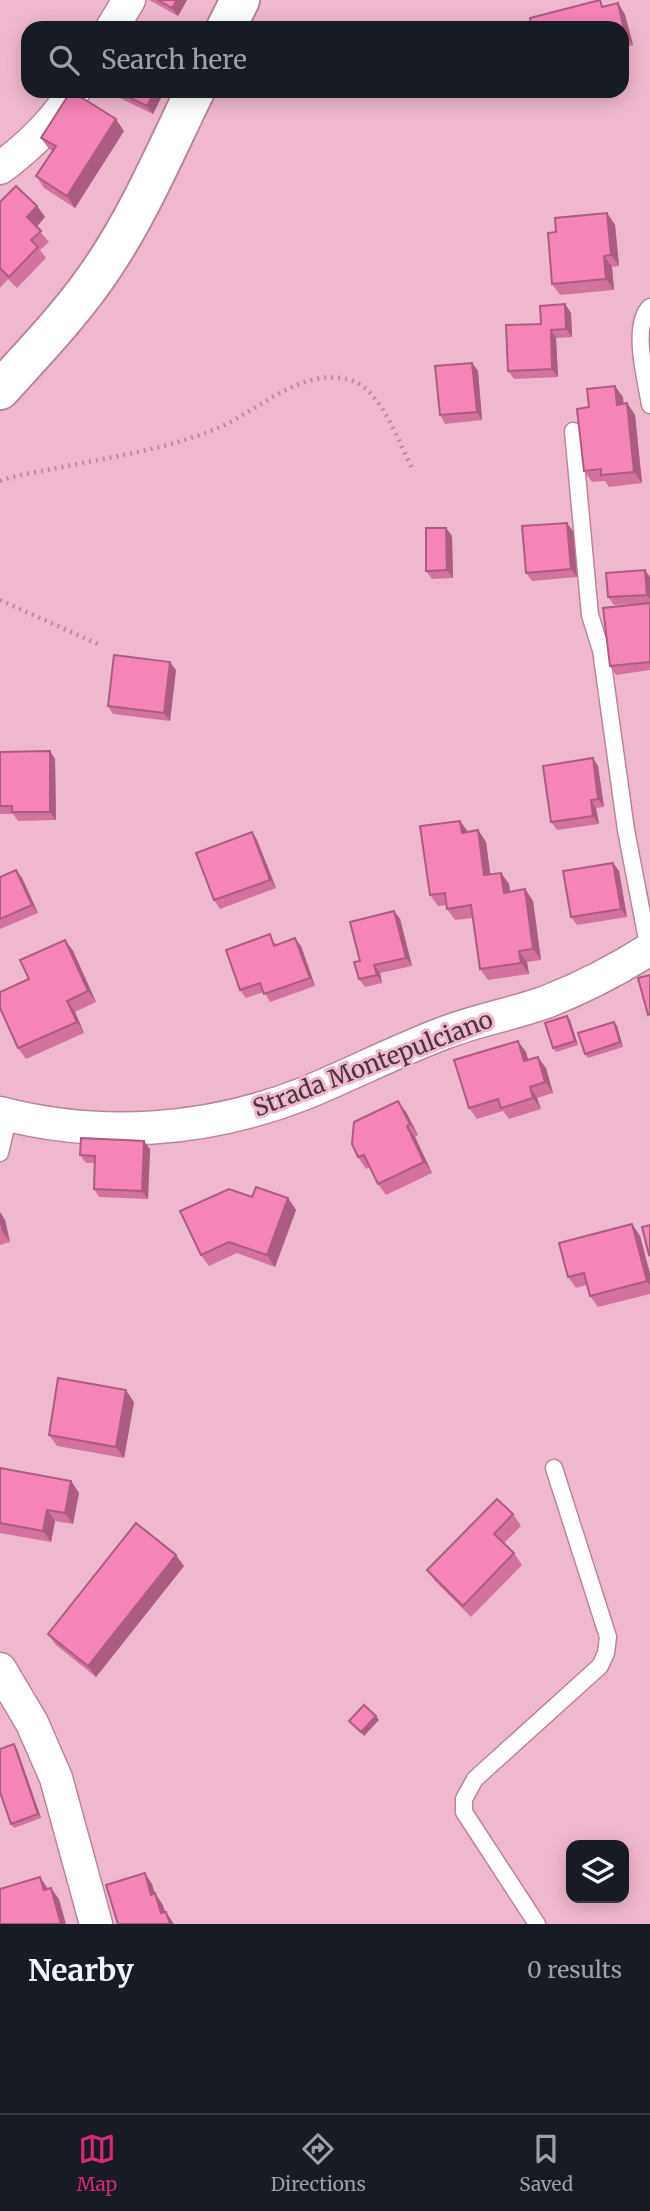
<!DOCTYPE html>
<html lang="en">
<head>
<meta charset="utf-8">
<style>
	:root { --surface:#171b24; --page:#20242c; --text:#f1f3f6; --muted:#9ea1a6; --line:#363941; --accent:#db2777 }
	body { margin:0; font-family:Merriweather,serif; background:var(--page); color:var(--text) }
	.controls { position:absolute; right:21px; bottom:21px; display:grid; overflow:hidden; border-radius:14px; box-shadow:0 4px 18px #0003 }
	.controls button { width:63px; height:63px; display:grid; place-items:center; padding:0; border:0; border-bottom:2px solid var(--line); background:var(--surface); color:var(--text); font:35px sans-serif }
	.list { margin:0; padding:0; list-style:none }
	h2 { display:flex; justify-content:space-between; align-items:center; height:91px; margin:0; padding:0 28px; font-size:30px }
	h2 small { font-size:23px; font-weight:400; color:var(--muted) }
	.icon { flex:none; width:38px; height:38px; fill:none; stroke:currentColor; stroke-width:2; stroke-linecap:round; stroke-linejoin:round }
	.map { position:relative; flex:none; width:650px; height:1924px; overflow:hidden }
	.search { position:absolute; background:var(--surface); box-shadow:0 4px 18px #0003; left:21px; right:21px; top:21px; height:77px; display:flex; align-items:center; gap:18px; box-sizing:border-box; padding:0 24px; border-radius:21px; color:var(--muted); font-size:26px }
	.sheet { height:189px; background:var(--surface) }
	nav { display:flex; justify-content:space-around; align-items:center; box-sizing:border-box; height:98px; border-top:2px solid var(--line); background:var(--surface); font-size:19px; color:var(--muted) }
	nav a { display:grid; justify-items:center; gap:4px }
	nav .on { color:var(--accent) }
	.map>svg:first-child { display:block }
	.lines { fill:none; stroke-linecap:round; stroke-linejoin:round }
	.service-casing { stroke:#ba859b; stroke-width:19 }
	.minor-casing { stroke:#ba859b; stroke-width:35 }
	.secondary-casing { stroke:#ba859b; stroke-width:42 }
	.path { stroke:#b88b9d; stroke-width:4.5; stroke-dasharray:2 5; stroke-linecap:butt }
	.service { stroke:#fff; stroke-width:16 }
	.minor { stroke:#fff; stroke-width:32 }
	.secondary { stroke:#fff; stroke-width:38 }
	.wall { fill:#d3729d }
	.shaded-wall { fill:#ac5c80 }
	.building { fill:#f584b7; stroke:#ac5c80; stroke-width:2 }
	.labels { text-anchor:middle; stroke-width:6; stroke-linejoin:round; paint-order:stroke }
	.street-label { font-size:24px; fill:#4b353e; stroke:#f0b8ce }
</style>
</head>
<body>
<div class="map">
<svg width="650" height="1924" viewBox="0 0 650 1924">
	<rect width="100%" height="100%" fill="#f0b8ce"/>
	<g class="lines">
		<!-- service casing -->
		<g class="service-casing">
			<g id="service">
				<path d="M650,307C631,325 646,380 650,405"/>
				<path d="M573,431L590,615L601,650L626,830L649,950"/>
				<path d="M0,1153L9,1115"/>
				<path d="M537,1924L464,1812V1799L475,1779L600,1666L606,1653L608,1637L554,1468"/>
			</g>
		</g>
		<!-- minor casing -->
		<g class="minor-casing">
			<g id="minor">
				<path d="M112,28L129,0"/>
				<path d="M0,168C30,146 54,123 74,91"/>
				<path d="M0,1113C100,1139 206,1132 303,1094C350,1075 396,1051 444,1033C477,1020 513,1014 546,1002C582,988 617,970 650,949"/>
				<path d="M0,1669L32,1723L56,1778L96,1924"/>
			</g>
		</g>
		<!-- secondary casing -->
		<g class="secondary-casing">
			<g id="secondary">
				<path d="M226,28L240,0"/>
				<path d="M0,390C36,350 74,311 103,267C140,212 166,150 195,91"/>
			</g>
		</g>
		<!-- path -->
		<g class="path">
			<path d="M0,481C18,474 39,472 57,468C110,457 163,450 213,430C257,413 300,366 350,380C381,389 399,443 413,470"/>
			<path d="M0,600L102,646"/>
		</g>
		<!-- service -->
		<use href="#service" class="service"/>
		<!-- minor -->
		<use href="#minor" class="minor"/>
		<!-- secondary -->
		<use href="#secondary" class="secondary"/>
	</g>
	<!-- wall -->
	<g class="wall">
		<path d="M149,0H187L178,16Z"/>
		<path d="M618,3L625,15L633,45L622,48V28L604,7Z"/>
		<path d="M105,91H159L162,96L153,114Z"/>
		<path d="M124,131L75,208L44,188L36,176L53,151L49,149L41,138Z"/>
		<path d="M0,202L37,206L45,217L36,227L49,242L40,250L46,258L17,288L8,279L0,288Z"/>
		<path d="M607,213L615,225L619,266L612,267L614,290L560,295L552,284L556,232Z"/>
		<path d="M565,304L571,313L572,337L556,338L558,377L514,379L508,371L541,324Z"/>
		<path d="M472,363L478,371L482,420L445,424L440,415Z"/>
		<path d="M623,397V404L627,403L635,415L642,483L609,487L605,481L592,482L584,471L589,407Z"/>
		<path d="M446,528L452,536L453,578L432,579L426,571Z"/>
		<path d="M573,531L577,577L532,581L526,573Z"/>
		<path d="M645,570L650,577V603L614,605L608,597Z"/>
		<path d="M650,603V670L616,675L610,666Z"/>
		<path d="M176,670L170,721L113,714L108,706Z"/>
		<path d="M50,751L55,759L56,820L18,821L13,814H0V752Z"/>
		<path d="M598,766L604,807L596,808L599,824L557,830L551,822Z"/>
		<path d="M460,821L468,832L478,830L486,842L490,874L501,873L509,884L510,892L525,889L533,901L541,960L527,962L529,974L488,980L480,969L473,918L455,920L447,909V905L438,906L430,895Z"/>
		<path d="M252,832L257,840L276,888L220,909L214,900Z"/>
		<path d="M613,863L619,871L627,917L577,925L571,917Z"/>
		<path d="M16,870L22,878L38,913L0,929V877Z"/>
		<path d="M394,911L400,919L412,966L380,973L382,983L365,987L359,979L360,961Z"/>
		<path d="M65,940L73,951L96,1002L75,1012L84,1033L26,1059L18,1048L29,979Z"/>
		<path d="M275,942L276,945L301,946L315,986L270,1002L264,992L246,998L240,990Z"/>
		<path d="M567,1016L570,1020L578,1045L556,1052L553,1048Z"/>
		<path d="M614,1022L617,1026L623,1047L588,1058L585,1054Z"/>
		<path d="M526,1052L528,1060L546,1068L553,1093L537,1098L541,1109L509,1119L503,1111L477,1119L469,1108Z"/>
		<path d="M406,1112L418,1135L415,1137L432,1173L386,1195L378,1184L370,1167L366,1169L358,1157Z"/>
		<path d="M150,1149L148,1199L99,1197L94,1189L95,1163H86L80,1155Z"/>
		<path d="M252,1197L288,1198L296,1210L275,1267L237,1253L209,1266L201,1255Z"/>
		<path d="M0,1212L5,1220L10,1242L0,1245Z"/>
		<path d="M632,1224L640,1236L650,1274V1294L598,1307L590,1296L587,1285L576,1288L568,1277Z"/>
		<path d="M134,1402L124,1458L57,1446L49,1435Z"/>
		<path d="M0,1468L71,1481L79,1493L73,1524L55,1521L51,1542L0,1533Z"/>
		<path d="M513,1514L521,1526L504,1543L514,1553L522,1565L471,1617L435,1581L427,1570Z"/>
		<path d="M184,1566L96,1677L56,1645L48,1634Z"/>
		<path d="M17,1749L41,1818L14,1828L11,1824Z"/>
	</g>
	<!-- shaded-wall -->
	<g class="shaded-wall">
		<path d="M177,0H187L178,16L172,8Z"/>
		<path d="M618,3L625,15L633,45L625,34Z"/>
		<path d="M155,91H159L162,96L153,114L147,106Z"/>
		<path d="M116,119L124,131L75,208L67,196Z"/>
		<path d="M37,206L45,217L35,229L27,217Z"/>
		<path d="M607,213L615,225L619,266L611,255Z"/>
		<path d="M604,256L612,267L614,290L606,279Z"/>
		<path d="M565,304L571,313L572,337L566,329Z"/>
		<path d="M551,330L556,338L558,377L552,369Z"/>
		<path d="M472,363L478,371L482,420L477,412Z"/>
		<path d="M615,386L623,397L625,416L617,405Z"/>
		<path d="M627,403L635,415L642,483L634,472Z"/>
		<path d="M567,523L573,531L577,577L571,569Z"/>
		<path d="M446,528L452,536L453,578L447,570Z"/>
		<path d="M645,570L650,577V599L647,595Z"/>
		<path d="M170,662L176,670L170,721L164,713Z"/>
		<path d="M50,751L55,759L56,820L50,812Z"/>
		<path d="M593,758L598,766L604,807L598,799Z"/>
		<path d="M591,800L596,808L599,824L593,816Z"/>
		<path d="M460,821L468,832L462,833Z"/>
		<path d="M478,830L486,842L492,886L484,875Z"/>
		<path d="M252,832L257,840L276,888L270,880Z"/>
		<path d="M613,863L619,871L627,917L621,909Z"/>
		<path d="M16,870L22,878L38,913L32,905Z"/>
		<path d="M501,873L509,884L512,904L504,893Z"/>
		<path d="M525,889L533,901L541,960L533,949Z"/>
		<path d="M394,911L400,919L412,966L406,958Z"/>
		<path d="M295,938L301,946L315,986L310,978Z"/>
		<path d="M65,940L73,951L96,1002L88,991Z"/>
		<path d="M519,951L527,962L529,974L521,963Z"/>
		<path d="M374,965L380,973L382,983L377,975Z"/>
		<path d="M67,1001L75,1012L84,1033L77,1022Z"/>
		<path d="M567,1016L570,1020L578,1045L575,1041Z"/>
		<path d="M614,1022L617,1026L623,1047L620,1042Z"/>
		<path d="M518,1041L526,1052L532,1072L524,1061Z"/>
		<path d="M538,1057L546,1068L553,1093L545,1082Z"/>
		<path d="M530,1087L537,1098L541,1109L533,1098Z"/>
		<path d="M398,1101L406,1112L418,1135L410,1124Z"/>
		<path d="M407,1126L415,1137L432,1173L424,1162Z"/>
		<path d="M144,1141L150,1149L148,1199L142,1191Z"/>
		<path d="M288,1198L296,1210L275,1267L267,1255Z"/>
		<path d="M0,1212L5,1220L10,1242L2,1231L0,1221Z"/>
		<path d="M632,1224L640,1236L650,1274V1285L647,1281Z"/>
		<path d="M126,1390L134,1402L124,1458L116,1447Z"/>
		<path d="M71,1481L79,1493L73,1524L65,1513Z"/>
		<path d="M47,1510L55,1521L51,1542L43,1531Z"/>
		<path d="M176,1555L184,1566L96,1677L88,1666Z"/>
		<path d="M376,1716L379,1720L364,1736L361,1732Z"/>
		<path d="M14,1744L17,1749L41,1818L38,1814Z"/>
		<path d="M145,1873L152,1884L159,1906L151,1895Z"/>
		<path d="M40,1877L48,1889L44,1890Z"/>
		<path d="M51,1888L59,1899L66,1924H61Z"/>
		<path d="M155,1893L163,1905L169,1924L161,1913Z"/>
		<path d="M166,1912L174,1924H170Z"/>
	</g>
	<!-- building -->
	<g class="building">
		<path d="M158,0H177L172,8Z"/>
		<path d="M600,0L602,7L618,3L625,34L622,35V28H532L530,18Z"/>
		<path d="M71,91L116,119L67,196L36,176L56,146L41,138Z"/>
		<path d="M116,91H155L147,106Z"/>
		<path d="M16,186L37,206L27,217L41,231L31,240L38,247L9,277L0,268V202Z"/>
		<path d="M607,213L611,255L604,256L606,279L552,284L548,233L556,232L555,218Z"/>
		<path d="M565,304L566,329L551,330L552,369L508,371L506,325L541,324L540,306Z"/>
		<path d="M472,363L477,412L440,415L435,366Z"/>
		<path d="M615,386L617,405L627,403L634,472L601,475V469L584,471L577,409L589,407L587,389Z"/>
		<path d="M567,523L571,569L526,573L522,526Z"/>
		<path d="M426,528H446L447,570L426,571Z"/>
		<path d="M645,570L647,595L608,597L606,573Z"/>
		<path d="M650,603V662L610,666L603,608Z"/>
		<path d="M114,655L170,662L164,713L108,706Z"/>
		<path d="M50,751V812H12V806H0V752Z"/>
		<path d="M593,758L598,799L591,800L593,816L551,822L543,766Z"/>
		<path d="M460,821L462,833L478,830L484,875L501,873L504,893L525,889L533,949L519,951L521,963L480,969L471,905L447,909L445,893L430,895L420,826Z"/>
		<path d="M252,832L270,880L214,900L196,853Z"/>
		<path d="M613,863L621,909L571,917L563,871Z"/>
		<path d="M16,870L32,905L0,919V877Z"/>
		<path d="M394,911L406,958L374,965L377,975L359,979L354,962L360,961L350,922Z"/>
		<path d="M270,934L274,946L295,938L310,978L264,994L260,983L240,990L226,950Z"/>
		<path d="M65,940L88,991L67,1001L77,1022L18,1048L0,1008V992L29,979L20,960Z"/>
		<path d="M650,975V1014L648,1015L638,978Z"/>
		<path d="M567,1016L575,1041L553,1048L545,1023Z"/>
		<path d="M614,1022L620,1042L585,1054L578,1033Z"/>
		<path d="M518,1041L524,1061L538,1057L545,1082L530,1087L533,1098L501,1108L498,1099L469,1108L454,1060Z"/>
		<path d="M398,1101L410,1124L407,1126L424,1162L378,1184L364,1155L358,1157L352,1144L354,1122Z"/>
		<path d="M81,1138L144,1141L142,1191L94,1189L95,1156L80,1155Z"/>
		<path d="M256,1187L288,1198L267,1255L229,1242L201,1255L180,1211L229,1189L252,1197Z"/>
		<path d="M632,1224L647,1281L590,1296L584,1273L568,1277L559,1243Z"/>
		<path d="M650,1225V1254L649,1255L642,1227Z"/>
		<path d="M58,1378L126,1390L116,1447L49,1435Z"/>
		<path d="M0,1468L71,1481L65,1513L47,1510L43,1531L0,1523Z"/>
		<path d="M497,1499L513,1514L494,1534L514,1553L463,1606L427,1570Z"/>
		<path d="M136,1523L176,1555L88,1666L48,1634Z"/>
		<path d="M364,1705L376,1716L361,1732L349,1721Z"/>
		<path d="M14,1744L38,1814L11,1824L0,1792V1749Z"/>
		<path d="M145,1873L151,1895L155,1893L161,1913L166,1912L170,1924H118L106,1885Z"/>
		<path d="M40,1877L44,1890L51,1888L61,1924H0V1889Z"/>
	</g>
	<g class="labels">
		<!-- street labels -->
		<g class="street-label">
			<text transform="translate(373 1064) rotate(-21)" y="8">Strada Montepulciano</text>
		</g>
	</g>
</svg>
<div class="controls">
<button><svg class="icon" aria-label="layers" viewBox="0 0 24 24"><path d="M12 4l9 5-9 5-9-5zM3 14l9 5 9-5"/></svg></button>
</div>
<div class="search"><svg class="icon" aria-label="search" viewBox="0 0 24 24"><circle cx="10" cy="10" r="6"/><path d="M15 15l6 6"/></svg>Search here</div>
</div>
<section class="sheet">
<h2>Nearby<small>0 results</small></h2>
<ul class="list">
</ul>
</section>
<nav>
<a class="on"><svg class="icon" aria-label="map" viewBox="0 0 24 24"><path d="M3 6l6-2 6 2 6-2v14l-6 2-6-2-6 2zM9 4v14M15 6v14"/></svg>Map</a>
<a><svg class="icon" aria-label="directions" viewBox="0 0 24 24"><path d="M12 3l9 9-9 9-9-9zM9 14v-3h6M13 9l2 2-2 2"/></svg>Directions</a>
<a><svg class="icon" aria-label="saved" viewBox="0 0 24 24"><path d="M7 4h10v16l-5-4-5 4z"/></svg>Saved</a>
</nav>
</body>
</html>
